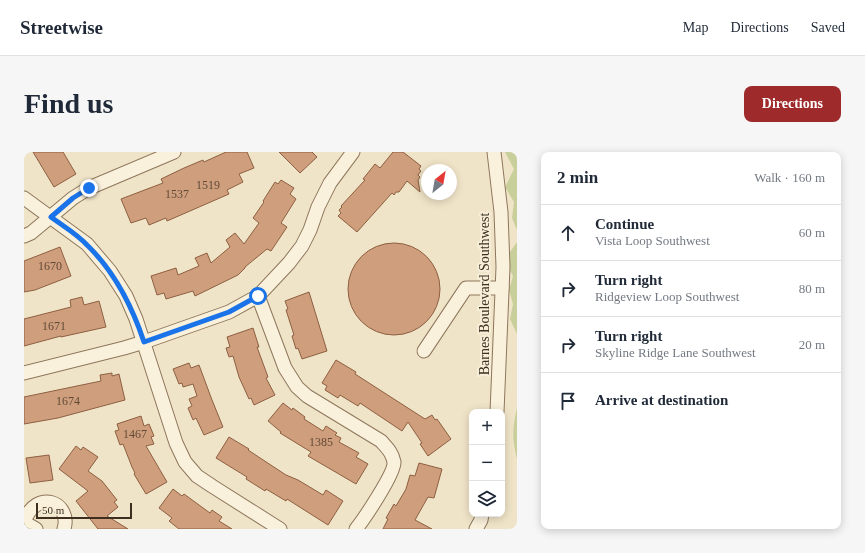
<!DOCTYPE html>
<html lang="en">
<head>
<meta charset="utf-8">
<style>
	:root { --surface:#fff; --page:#f6f6f7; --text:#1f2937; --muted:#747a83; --line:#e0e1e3; --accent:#9e2a2b }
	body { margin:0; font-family:"Times New Roman",serif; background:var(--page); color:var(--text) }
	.controls { position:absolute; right:12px; bottom:12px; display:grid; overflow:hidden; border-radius:8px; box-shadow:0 2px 10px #0003 }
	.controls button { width:36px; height:36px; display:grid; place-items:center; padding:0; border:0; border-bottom:1px solid var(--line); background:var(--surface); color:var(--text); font:20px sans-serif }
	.compass { position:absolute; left:397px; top:12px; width:36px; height:36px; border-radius:50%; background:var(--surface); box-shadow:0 2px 10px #0003; rotate:31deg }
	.scale { position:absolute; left:12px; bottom:10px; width:96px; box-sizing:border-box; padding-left:4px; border:2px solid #3d2e20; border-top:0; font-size:11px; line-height:14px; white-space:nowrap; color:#3d2e20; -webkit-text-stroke:3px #f7eed8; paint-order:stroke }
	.stop { position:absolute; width:12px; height:12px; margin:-9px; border:3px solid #1a73e8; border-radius:50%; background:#fff }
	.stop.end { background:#1a73e8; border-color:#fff; box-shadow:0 1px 4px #0008 }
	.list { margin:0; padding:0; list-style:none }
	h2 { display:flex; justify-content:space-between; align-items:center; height:52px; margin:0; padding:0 16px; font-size:17px }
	h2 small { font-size:13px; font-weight:400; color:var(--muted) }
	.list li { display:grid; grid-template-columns:26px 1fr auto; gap:12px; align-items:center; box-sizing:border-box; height:56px; padding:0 16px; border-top:1px solid var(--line) }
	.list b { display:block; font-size:15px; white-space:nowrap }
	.list p { margin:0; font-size:13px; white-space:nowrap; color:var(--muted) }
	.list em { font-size:13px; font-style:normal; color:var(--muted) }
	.icon { flex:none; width:22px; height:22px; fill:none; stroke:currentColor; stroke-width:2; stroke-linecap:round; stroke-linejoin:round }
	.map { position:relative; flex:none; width:493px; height:377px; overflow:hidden; border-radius:8px }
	header { display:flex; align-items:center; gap:24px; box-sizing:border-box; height:56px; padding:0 20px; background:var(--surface); border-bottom:1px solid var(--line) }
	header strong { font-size:19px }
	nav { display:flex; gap:22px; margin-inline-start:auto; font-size:14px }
	.intro { display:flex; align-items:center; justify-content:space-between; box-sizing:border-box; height:96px; padding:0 24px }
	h1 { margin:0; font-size:28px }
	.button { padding:10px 18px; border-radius:8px; background:var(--accent); color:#fff; font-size:14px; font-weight:700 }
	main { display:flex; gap:24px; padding:0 24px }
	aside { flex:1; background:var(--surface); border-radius:8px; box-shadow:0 2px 10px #0003 }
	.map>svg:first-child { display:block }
	.green { fill:#c9cf9b }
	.building { fill:#cf9f7d; stroke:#8d5f41 }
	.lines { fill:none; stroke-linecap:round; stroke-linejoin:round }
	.minor-casing { stroke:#8d765c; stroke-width:15 }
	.minor { stroke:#faf1dc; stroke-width:13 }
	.route { stroke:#1a73e8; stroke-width:5 }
	.labels { text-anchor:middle; stroke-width:4; stroke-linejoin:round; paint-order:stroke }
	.number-label { font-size:12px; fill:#624a37 }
	.street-label { font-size:14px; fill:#3d2e20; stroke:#f7eed8 }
</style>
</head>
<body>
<header>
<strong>Streetwise</strong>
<nav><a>Map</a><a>Directions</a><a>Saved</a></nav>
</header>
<div class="intro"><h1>Find us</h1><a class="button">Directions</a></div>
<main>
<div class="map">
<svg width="493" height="377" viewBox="0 0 493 377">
	<rect width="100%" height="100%" fill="#f0e4c8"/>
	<!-- green -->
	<g class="green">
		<path d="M481,0H493V78L488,66L490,50L481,35L490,17Z"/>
		<path d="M493,90V182L486,167L489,152L485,138L489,124L482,111L486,100Z"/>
		<path d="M493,256V307C488,286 488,278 493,256Z"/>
	</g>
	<!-- building -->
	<g class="building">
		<path d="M9,0H39L52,22L30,35Z"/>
		<path d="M202,0H223L230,16L215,22L219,30L203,38L205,42L143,69L142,66L125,73L122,66L107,71L97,47L139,31L137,27L160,16L179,8L180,10Z"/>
		<path d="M255,0H288L293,5L276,21Z"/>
		<path d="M369,0H379L397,14L395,17L397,19L394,23L396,25L394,28L396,40L383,29L375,40H372L370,43L368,41L333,80L314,64L317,61L315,58L318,55L317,54L341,28L339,27L351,12L356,16Z"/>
		<path d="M257,28L270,36L266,42L272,47L257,71L263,75L247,99L243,97L221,115V116L214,123L171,144L169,139L142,147L140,141L133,143L127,124L152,116L154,123L175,114L171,106L183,101L187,111L206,95L202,88L211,81L220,92L235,71L229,66L240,50L239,49L251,30L254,32Z"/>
		<circle cx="370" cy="137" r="46"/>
		<path d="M36,95L47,124L11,138L0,140V109Z"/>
		<path d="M285,140L303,199L278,207L274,196L272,197L268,184L270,183L262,158L264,157L261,149Z"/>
		<path d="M58,145L60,153L75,149L82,175L37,185V184L0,194V167L47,155L46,148Z"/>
		<path d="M229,176L235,195H233L244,225L242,226L251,243L230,253L227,246L225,247L215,225L209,204L205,205L202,196L206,195L203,185Z"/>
		<path d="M312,208L332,220L331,222L401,267L408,263L411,268L413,267L427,287L404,304L396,292L398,291L384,270L378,279L336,251L334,254L316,243L314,246L301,238L303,234L298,231Z"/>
		<path d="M165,211L167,216L175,213L188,248L199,275L180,283L172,266L169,268L164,256L168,254L165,247L173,244L169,232L159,235L158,231L155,232L149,217Z"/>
		<path d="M88,221V224L95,222L101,248L34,266L0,272V245L77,229L76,223Z"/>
		<path d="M259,251L268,258L269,256L281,265L280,267L299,279L302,274L313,281L311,283L317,286L315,290L335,301L332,305L344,312L332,332L284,304L287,300L256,281L257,280L244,269Z"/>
		<path d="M117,264L120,274L125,272L130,284L127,285L130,292L122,294L143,330L122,342L110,322L111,321L108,315L99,292L96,293L91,279L95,278L93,272Z"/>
		<path d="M205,285L225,297L224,298L262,323L274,328L299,343L302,338L319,349L304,373L263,347L262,349L242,337L241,339L222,327L223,325L192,306Z"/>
		<path d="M52,294L57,298L59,295L74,305L64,319L78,329L93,348L90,350L94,355L83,364L104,377H74L52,349L64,339L35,317Z"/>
		<path d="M25,303L29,328L6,331L2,306Z"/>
		<path d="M395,311L418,317L410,346L404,345L391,368L408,377H359L364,367L362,366L370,352L372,354L382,337L386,323L391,324Z"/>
		<path d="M149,337L158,344L160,342L186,361L188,358L198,365L195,369L208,377H155L145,369L148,366L135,356Z"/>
	</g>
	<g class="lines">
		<!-- minor casing -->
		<g class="minor-casing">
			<g id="minor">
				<path d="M470,0L477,60L479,115L473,260"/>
				<path d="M0,46L63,92L86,119L102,144L112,167L152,291L161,310L173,324L188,334L256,377"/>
				<path d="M0,84L7,81L49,46L65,36L150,0"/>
				<path d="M234,144L261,216L273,235L283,244L357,289C363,296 368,300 370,310C371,321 340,367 332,377"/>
				<path d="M400,199L442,136H478"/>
				<path d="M0,221L100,196L120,190L205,160L234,144L265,111L278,94L286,78L294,55L306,31L329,0"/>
				<path d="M0,370C12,336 48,350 40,377"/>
				<path d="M0,370L12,377"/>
				<path d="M452,377L457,368L458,362"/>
			</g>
		</g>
		<!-- minor -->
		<use href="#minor" class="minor"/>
	</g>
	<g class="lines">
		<!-- route -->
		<path class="route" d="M65,36L49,46L27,65C39,74 53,82 63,93C91,120 108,154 120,190L205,160L234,144"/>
	</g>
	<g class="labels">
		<!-- number labels -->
		<g class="number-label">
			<text x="184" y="37">1519</text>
			<text x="153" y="46">1537</text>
			<text x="26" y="118">1670</text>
			<text x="30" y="178">1671</text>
			<text x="44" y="253">1674</text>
			<text x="111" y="286">1467</text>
			<text x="297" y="294">1385</text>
		</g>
		<!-- street labels -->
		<g class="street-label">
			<text transform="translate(460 142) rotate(-90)" y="5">Barnes Boulevard Southwest</text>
		</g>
	</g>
</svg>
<div class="controls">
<button>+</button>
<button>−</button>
<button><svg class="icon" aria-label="layers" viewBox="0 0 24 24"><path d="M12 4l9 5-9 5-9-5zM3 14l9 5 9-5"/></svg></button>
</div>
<svg class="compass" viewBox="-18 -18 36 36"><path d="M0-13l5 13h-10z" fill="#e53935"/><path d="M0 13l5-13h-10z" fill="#747a83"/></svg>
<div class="scale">50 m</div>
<div class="stop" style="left:234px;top:144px"></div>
<div class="stop end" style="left:65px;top:36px"></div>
</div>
<aside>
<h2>2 min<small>Walk · 160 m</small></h2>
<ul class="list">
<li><svg class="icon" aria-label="ahead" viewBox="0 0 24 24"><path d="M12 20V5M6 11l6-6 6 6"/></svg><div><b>Continue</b><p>Vista Loop Southwest</p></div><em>60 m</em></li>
<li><svg class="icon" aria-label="right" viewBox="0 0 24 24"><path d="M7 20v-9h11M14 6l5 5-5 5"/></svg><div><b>Turn right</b><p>Ridgeview Loop Southwest</p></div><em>80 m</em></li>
<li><svg class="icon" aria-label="right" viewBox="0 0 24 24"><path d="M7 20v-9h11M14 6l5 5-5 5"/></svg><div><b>Turn right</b><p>Skyline Ridge Lane Southwest</p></div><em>20 m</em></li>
<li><svg class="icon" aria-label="arrive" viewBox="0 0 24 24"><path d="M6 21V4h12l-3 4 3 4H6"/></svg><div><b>Arrive at destination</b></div></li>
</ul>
</aside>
</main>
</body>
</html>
